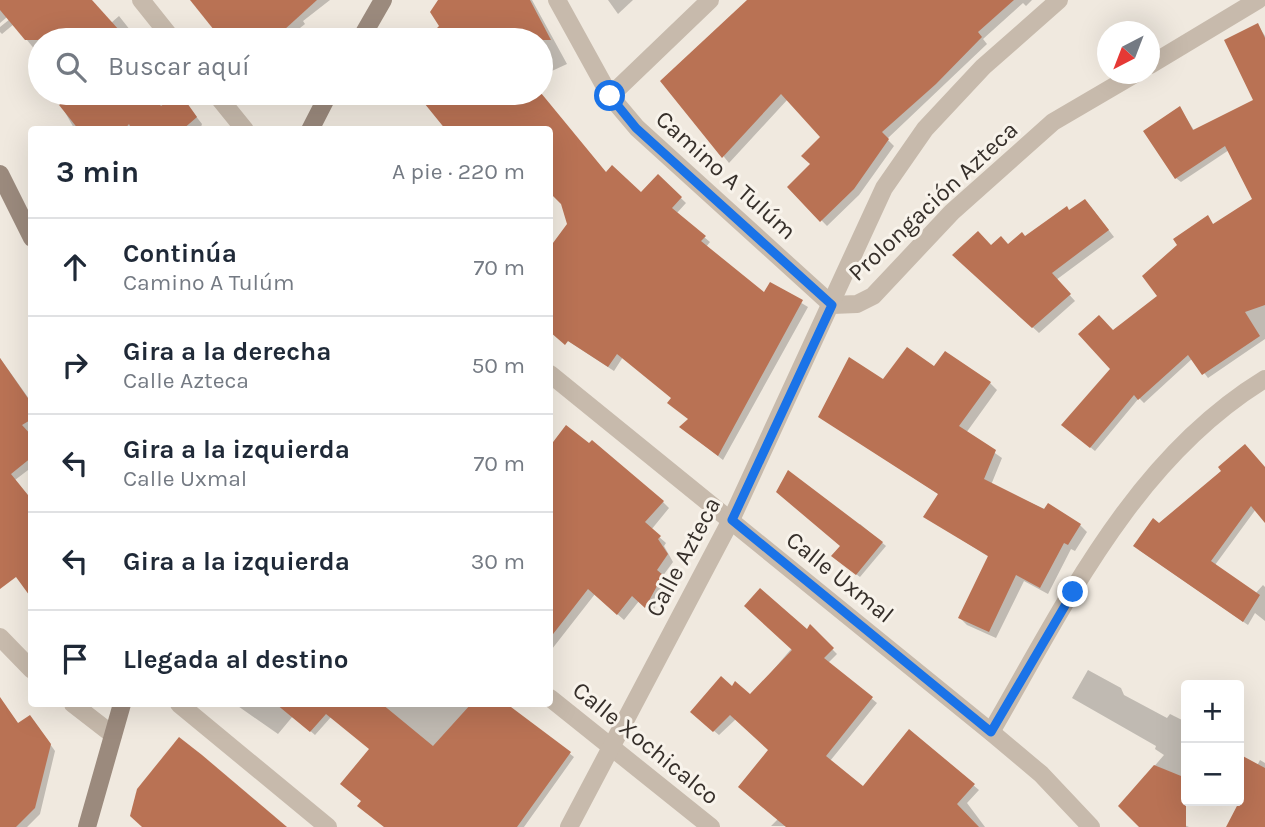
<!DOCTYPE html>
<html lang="es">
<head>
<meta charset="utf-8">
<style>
	:root { --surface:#fff; --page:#f6f6f7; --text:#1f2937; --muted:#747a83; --line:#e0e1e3 }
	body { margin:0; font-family:Karla,sans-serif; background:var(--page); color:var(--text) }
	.controls { position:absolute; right:21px; bottom:21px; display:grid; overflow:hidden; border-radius:7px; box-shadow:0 7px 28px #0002 }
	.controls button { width:63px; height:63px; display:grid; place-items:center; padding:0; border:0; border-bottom:2px solid var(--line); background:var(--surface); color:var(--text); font:35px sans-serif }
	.compass { position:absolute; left:1097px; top:21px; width:63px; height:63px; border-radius:50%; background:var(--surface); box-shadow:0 7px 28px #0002; rotate:222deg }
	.stop { position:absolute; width:21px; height:21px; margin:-16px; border:5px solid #1a73e8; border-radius:50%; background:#fff }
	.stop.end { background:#1a73e8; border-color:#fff; box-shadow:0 2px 7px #0008 }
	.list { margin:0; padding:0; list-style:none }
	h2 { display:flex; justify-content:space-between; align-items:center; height:91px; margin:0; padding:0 28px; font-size:30px }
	h2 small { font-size:23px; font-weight:400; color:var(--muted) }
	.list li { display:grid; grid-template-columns:46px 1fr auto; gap:21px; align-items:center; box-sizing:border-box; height:98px; padding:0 28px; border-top:2px solid var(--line) }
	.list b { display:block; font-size:26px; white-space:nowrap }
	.list p { margin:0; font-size:23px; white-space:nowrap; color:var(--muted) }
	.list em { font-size:23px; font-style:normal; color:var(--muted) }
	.icon { flex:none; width:38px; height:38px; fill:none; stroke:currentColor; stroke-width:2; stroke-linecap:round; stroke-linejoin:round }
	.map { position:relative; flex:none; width:1265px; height:827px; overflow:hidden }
	.search { position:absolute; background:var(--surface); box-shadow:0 7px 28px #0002; left:28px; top:28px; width:525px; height:77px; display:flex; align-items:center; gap:18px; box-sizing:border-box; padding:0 24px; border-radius:38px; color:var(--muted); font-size:26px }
	.panel { position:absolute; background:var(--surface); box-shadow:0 7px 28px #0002; left:28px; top:126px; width:525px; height:581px; border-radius:7px }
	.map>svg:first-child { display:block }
	.shadow { fill:#0003 }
	.building { fill:#b97254 }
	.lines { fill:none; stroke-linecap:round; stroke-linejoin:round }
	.minor { stroke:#c7baac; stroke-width:18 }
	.tertiary { stroke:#c7baac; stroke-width:18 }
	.secondary { stroke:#9b8a7d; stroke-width:18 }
	.route { stroke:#1a73e8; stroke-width:9 }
	.labels { text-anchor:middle; stroke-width:6; stroke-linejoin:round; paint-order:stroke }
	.street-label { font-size:24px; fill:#362f2a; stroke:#f8f3eb }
</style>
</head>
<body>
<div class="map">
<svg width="1265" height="827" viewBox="0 0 1265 827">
	<rect width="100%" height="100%" fill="#f0e9df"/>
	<!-- shadow -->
	<g class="shadow">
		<path d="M0,0H91L111,23L119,16L138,40H40V56L14,24L2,34L0,32V27L15,15L13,12L0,23Z"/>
		<path d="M197,0H330L303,21L305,24L285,40H224L194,2Z"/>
		<path d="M440,0H532L567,64L541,76V40H427L441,27Z"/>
		<path d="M608,0H633L618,14Z"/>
		<path d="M750,0H1032L1026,6L1023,3L983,39L987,44L887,139L894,146L859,195L827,226L789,187L813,164L823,137L788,99L729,163L663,81Z"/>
		<path d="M1258,25L1265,36V339L1208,378L1193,358L1144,403L1139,398L1095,451L1068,429L1112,369L1113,332L1160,296L1214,226L1255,200L1229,150L1181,182L1176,178L1180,108L1195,132L1255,101Z"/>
		<path d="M64,93H178L202,124L200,130H75L61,105L69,99Z"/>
		<path d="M419,93H540L606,174L641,195L658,176L686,203L676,214L710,242L706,247L765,295L770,284L808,307L723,460L687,432L690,420L673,399L623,357L614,371L565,339L550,323V250L569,224L563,204L550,190V130H448Z"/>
		<path d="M1091,207L1114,237L1056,280L1075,301L1039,333L955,255L1008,246L1070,212Z"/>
		<path d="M0,358L32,403V467L15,480L0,539Z"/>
		<path d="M934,368L990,383L997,390L966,433L1002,458L991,485L1080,525L1087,532L1075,551L1071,549L1048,594L1024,581L996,638L967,625L960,618L989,557L926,517L940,495L820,417L883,381Z"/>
		<path d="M550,442L663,502L669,508L651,530L666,543L664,546L673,562L662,577L668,583L652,613L639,601L624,620L595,594L552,649L550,647Z"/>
		<path d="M1265,469V520L1256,509L1215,565L1255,594L1263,585L1265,587V621L1255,613L1248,625L1139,550L1159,525Z"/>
		<path d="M860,524L886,546L860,577L837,560Z"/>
		<path d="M810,627L837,654L828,663L877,703L830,761L863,789L909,731L979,790L967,803L985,827L771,826L778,819L771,751L736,719L719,735L697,717L733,689L750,697Z"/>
		<path d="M1088,670L1121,688L1124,695L1167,718L1170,714L1186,722L1188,801L1178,822L1189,827H1142L1120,806L1164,755L1155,749L1156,746L1072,698Z"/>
		<path d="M0,699L19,725L35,723L55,751L40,814L27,827H0Z"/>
		<path d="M235,704H474L481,710L486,704H505L574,757L524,827H385L363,802L371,749L331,717L315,735L293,716L278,734Z"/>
		<path d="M1239,756L1257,766L1260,760L1265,763V827H1228L1247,789L1239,785Z"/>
	</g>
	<!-- building -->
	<g class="building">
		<path d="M0,0H92L128,40H25L0,10Z"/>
		<path d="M190,0H317L273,40H222Z"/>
		<path d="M438,0H530L551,40H425L439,26L430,12Z"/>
		<path d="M747,0H1014L978,32L982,37L936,84L882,132L889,139L854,189L820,222L787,187L810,164L801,156L820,137L781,94L722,158L660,81Z"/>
		<path d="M1258,23L1265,38V305L1245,312L1260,336L1202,375L1188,355L1138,400L1134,395L1090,448L1061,425L1110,369L1078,334L1099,315L1113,330L1157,296L1142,276L1177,245L1173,239L1208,215L1213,224L1252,199L1225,146L1175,179L1143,131L1180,106L1193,130L1253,100L1224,40Z"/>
		<path d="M75,93H150L161,106L180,93L197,117L182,130H132L129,124L124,130H79L59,105Z"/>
		<path d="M416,93H541L606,172L612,165L641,192L658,174L682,197L672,208L706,236L701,241L764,292L770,282L803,300L718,456L679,427L688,419L667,403L671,398L617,354L608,367L568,341L565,345L550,332V247L567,224L561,204L550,193V130H446Z"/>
		<path d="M1085,199L1109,230L1052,273L1071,294L1032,328L952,255L978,231L991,245L1001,236L1008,244L1022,232L1025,236L1067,206L1069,210Z"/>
		<path d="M907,347L934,366L945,351L991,382L959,426L996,450L984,479L1044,509L1048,503L1081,524L1068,545L1064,543L1040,588L1016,575L989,632L958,618L988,556L923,517L938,494L818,417L849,357L883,379Z"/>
		<path d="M0,358L32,404V419L22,425L32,436V457L11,474L32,500V599L16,577L0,589Z"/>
		<path d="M566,425L589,443L592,440L664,501L645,522L661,536L658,539L668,554L657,570L663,575L645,608L632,596L617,615L588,589L550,638V446Z"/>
		<path d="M1245,444L1265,467V523L1251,506L1211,561L1260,595L1243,622L1133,546L1153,518L1159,523L1221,471L1218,467Z"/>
		<path d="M788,470L883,542L856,575L831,556L840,546L776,492Z"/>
		<path d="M760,588L807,629L810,624L834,648L824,658L873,697L826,756L863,786L909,729L975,784L957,804L979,827H786L738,787L768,750L730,715L713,732L690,712L721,676L732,686L735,681L750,694L792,650L744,606Z"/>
		<path d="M0,697L18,723L30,715L51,744L35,808L16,827H0Z"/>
		<path d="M276,704H382L433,746L471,704H507L571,752L517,827H384L357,806L361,801L340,784L369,749L326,714L310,732Z"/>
		<path d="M179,737L202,755L287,827H142L130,816L137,789Z"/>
		<path d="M1239,754L1265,768V827H1226L1239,802Z"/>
		<path d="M1154,765L1186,778V827H1139L1118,806Z"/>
	</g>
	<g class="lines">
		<!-- minor -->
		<g class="minor">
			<path d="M141,0L173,40"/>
			<path d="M557,0L610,96L637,128L832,305L857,304L873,296L952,212L1053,122L1135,74"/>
			<path d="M1150,65L1258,0"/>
			<path d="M215,93L245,130"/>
			<path d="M610,96L710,0"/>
			<path d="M0,637L32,670"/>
			<path d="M550,698L711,827"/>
			<path d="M73,704L113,735"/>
			<path d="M179,704L328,827"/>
			<path d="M991,732C1066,603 1134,459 1265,379"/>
		</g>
		<!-- tertiary -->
		<g class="tertiary">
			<path d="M550,374L991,732L1041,774L1091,827"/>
			<path d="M569,827L731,520L884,188L925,129L983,67L1059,0"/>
		</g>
		<!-- secondary -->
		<g class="secondary">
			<path d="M360,40L383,0"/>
			<path d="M310,130L329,93"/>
			<path d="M0,174L32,238"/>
			<path d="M87,827L122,704"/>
		</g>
	</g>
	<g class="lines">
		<!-- route -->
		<path class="route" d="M610,96L636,128L832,305L732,520L991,732L1073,592"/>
	</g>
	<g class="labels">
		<!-- street labels -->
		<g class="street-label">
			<text transform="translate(726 175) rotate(42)" y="8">Camino A Tulúm</text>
			<text transform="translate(933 201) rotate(-43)" y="8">Prolongación Azteca</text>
			<text transform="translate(683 557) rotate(-62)" y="8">Calle Azteca</text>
			<text transform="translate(840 577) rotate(39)" y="8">Calle Uxmal</text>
			<text transform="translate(646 743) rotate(39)" y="8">Calle Xochicalco</text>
		</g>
	</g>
</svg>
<div class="controls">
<button>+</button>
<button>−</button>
</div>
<svg class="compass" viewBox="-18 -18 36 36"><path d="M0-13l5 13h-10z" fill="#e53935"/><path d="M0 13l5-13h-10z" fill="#747a83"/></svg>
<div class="stop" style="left:610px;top:96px"></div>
<div class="stop end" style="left:1073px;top:592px"></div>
<div class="search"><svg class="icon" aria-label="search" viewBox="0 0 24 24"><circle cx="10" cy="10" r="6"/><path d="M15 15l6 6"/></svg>Buscar aquí</div>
<section class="panel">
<h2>3 min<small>A pie · 220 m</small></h2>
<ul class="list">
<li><svg class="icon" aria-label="ahead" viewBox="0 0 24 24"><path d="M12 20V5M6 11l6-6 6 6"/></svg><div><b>Continúa</b><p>Camino A Tulúm</p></div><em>70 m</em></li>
<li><svg class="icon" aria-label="right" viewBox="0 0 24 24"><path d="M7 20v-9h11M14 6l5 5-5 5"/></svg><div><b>Gira a la derecha</b><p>Calle Azteca</p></div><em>50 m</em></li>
<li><svg class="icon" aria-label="left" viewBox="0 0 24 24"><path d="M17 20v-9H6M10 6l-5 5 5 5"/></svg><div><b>Gira a la izquierda</b><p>Calle Uxmal</p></div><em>70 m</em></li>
<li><svg class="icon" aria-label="left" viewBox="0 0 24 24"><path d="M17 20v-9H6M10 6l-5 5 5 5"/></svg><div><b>Gira a la izquierda</b></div><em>30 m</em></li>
<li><svg class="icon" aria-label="arrive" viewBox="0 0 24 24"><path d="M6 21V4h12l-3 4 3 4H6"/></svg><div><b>Llegada al destino</b></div></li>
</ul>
</section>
</div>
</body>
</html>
